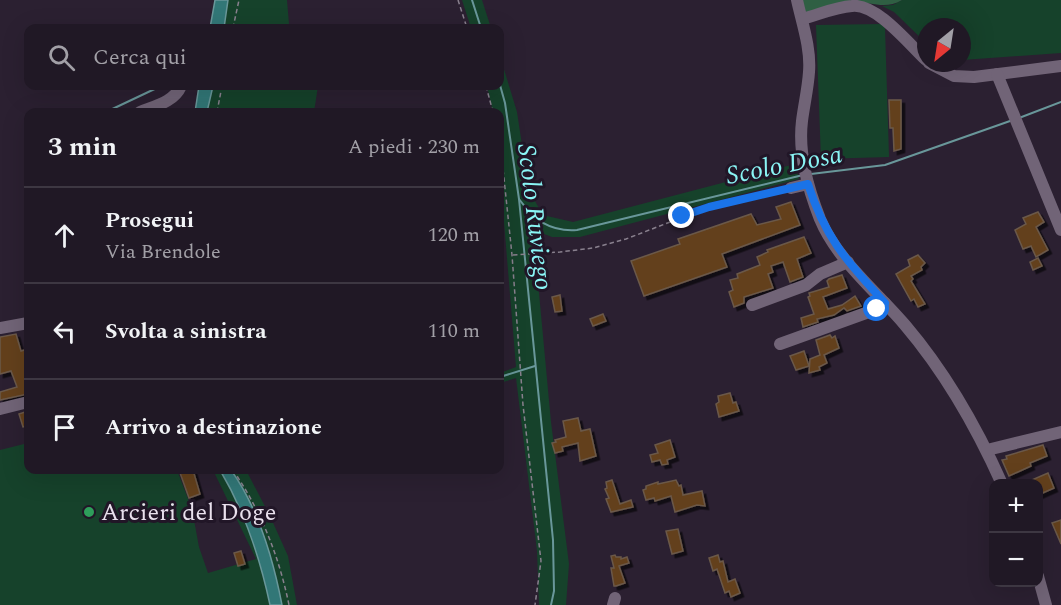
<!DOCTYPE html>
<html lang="it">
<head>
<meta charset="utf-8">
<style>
	:root { --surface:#201825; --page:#2d2532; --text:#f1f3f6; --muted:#a2a0a7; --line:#3d3742 }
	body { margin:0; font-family:Spectral,serif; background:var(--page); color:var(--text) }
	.controls { position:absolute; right:18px; bottom:18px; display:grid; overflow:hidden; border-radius:12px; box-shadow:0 6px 24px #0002 }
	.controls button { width:54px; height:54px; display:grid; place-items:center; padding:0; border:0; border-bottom:2px solid var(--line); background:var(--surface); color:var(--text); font:30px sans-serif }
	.compass { position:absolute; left:917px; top:18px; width:54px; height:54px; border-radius:50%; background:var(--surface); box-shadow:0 6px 24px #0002; rotate:210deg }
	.stop { position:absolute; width:18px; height:18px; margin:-14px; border:4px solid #1a73e8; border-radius:50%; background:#fff }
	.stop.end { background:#1a73e8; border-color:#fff; box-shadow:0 2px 6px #0008 }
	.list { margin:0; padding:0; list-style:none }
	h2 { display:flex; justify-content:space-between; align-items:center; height:78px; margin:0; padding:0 24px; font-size:26px }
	h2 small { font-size:20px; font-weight:400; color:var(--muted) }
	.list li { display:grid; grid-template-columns:39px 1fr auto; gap:18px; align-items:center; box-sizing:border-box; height:96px; padding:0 24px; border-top:2px solid var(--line) }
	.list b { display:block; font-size:22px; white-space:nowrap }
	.list p { margin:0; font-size:20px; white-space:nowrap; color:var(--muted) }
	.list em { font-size:20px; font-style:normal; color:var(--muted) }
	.icon { flex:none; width:33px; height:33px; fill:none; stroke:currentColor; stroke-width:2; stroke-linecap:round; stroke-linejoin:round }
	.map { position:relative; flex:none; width:1061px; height:605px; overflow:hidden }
	.search { position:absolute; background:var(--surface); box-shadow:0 6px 24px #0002; left:24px; top:24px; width:480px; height:66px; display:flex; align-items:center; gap:15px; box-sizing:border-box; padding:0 21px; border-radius:12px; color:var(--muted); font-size:22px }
	.panel { position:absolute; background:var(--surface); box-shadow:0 6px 24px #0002; left:24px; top:108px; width:480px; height:366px; border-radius:12px }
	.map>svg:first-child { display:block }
	.green { fill:#16422b }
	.forest { fill:#2f5f43 }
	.water { fill:#327777; stroke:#69979a; stroke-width:1.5 }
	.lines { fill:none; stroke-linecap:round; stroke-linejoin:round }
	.stream { stroke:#69979a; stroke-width:2 }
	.building { fill:#63401c; stroke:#6b5949; stroke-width:1.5; filter:url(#shadow) }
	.path { stroke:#89808e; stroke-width:1.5; stroke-dasharray:4.5 3; stroke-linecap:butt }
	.minor { stroke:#716477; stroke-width:12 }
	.route { stroke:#1a73e8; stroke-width:8 }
	.leisure-dot { fill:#2e9e5b; stroke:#211627; stroke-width:2 }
	.labels { text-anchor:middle; stroke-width:6; stroke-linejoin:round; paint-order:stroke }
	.poi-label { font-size:24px; fill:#e9e1ed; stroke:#211627; text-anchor:start }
	.water-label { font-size:26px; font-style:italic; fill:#8af5f5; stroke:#211627 }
</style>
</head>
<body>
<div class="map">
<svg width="1061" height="605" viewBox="0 0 1061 605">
	<defs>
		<filter id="shadow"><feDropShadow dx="3.5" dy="3.5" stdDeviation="0" flood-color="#0009"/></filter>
	</defs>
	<rect width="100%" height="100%" fill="#2b2031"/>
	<!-- green -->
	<g class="green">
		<path d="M228,0H287L289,24L293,28H224Z"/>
		<path d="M462,0H482L491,28H471Z"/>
		<path d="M902,0H1061V53L962,60V27H926V43L894,12L882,6L893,5Z"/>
		<path d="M881,24L885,28L889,157L821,159L816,25Z"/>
		<path d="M500,56L517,112L529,191L539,208L547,216L573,222L795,164L799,179L580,237H552L539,232L534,239L551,422L569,564L566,605H539L537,551L516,378L500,383V373L516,367L500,174V112H493L487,86H500Z"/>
		<path d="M213,86H318L314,112H207Z"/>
		<path d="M28,443V470H177L192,509L199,547L208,573L256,559L213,470H246L270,516L288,556L297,605H0V450Z"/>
	</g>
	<!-- forest -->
	<path class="forest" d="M802,0H902C885,10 872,2 855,2C840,1 822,9 808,13L805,11Z"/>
	<!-- water -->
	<g class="water">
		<path d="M215,0H228L224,28H210Z"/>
		<path d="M199,86H213L207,112H195Z"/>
		<path d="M220,470H231C259,509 273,558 282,605H270C260,558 245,512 220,470Z"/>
	</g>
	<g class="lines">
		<!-- stream -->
		<g class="stream">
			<path d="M472,0L481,28"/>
			<path d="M500,85L505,103L519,199L553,540L554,591L551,605"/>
			<path d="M106,112L161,86"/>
			<path d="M1019,118L1061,102"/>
			<path d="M811,174L885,165L1010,121"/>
			<path d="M519,199C534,220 550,232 577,230L803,175"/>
			<path d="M500,377L535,366"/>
		</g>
	</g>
	<!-- building -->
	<g class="building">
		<path d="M889,100H901V149L894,151L893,128H890Z"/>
		<path d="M791,202L800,225L722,254L727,267L644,296L631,261L680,244L678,239L751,214L757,225L781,219L776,207Z"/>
		<path d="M1038,212L1044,222L1036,227L1048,250L1036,257L1031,246L1023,249L1015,230L1026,224L1023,218Z"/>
		<path d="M804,237L811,253L797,259L803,277L790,282L783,262L771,266L773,272L768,274L773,288L744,297V303L734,307L729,292L733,290L730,280L738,278L737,274L760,265L757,257L768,252L767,250Z"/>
		<path d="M918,255L925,263L921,267L922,270L911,276L913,279L911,281L925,304L918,307L914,299L911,301L896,274L910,266L908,260Z"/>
		<path d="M1038,258L1042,266L1033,270L1030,262Z"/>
		<path d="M842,275L847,288L823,297L828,309L842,305L855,296L861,306L847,311L844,308L834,315L817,319L818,322L803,327L801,318L814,314L808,297L810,296L809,293L829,287L827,281L829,279Z"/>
		<path d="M560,295L562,311L555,312L552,297Z"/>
		<path d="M603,314L606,321L593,326L590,319Z"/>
		<path d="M16,334L21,351L28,349V394L0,400V392L17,387L11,371L0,374V337Z"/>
		<path d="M830,335L832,338L835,336L839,348L824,355L827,363L819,367L820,370L809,373L810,359L820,355L816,340Z"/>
		<path d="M804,351L809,366L796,370L790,356Z"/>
		<path d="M730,393L733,403L736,402L739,411L719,417L716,404L719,402L718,396Z"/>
		<path d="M28,411V426L23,427L19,414Z"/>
		<path d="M578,418L581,431L590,429L596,456L580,461L578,443L562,447L563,451L555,453L552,443L556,442L555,440L566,437L563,421Z"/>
		<path d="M670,440L675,457L667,460L668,464L662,465L660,460L652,462L650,455L658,453L655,445Z"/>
		<path d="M1043,445L1047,456L1030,463L1031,466L1009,476L1002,460L1007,459L1006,456Z"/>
		<path d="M179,470H193L200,494L189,498Z"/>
		<path d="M1048,473L1054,488L1038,495V483H1025Z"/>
		<path d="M612,480L620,504L631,500L633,507L611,512L606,499L609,498L605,489L607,488L606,482Z"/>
		<path d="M676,480L679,486L681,485L683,495L702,491L705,506L697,505L675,512L671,496L655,501L654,498L646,500L643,490L646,489V486L658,482V484Z"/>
		<path d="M1061,520V544L1052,523Z"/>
		<path d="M678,529L683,551L672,554L666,531Z"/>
		<path d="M241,551L245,564L238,566L234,553Z"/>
		<path d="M615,555L616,557H621V559L627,557L629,563L619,566L625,583L616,586H614L611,568H614L611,556Z"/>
		<path d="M718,555L720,562L723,561L728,582L735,579L740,593L731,597L729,591L725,593L717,569L713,571L709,558Z"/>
	</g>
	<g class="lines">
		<!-- path -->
		<g class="path">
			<path d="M458,0L467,28"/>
			<path d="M233,28L239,0"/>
			<path d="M486,86L493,112"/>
			<path d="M217,112L222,86"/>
			<path d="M500,140L512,255L523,405L541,561L535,605"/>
			<path d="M513,255L560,252L593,248L626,239L709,207L781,190"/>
			<path d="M233,470C261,511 279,556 289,605"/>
		</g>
		<!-- minor -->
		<g class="minor">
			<path d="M797,0C802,23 811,48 809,72C808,88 804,105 802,121C798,154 808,188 820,219C837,260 876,291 905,325C945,372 977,428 1002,484"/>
			<path d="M802,19C818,15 835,7 852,6C876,3 909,44 926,60"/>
			<path d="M929,63L954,76L974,77L1061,66"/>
			<path d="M997,74L1061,230"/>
			<path d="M140,112C155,106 174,102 181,86"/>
			<path d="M791,188L808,184"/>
			<path d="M752,305L806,285L820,274L848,262"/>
			<path d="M0,328L28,323"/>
			<path d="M780,344L877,309L885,303"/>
			<path d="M0,409L28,402"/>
			<path d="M987,450L1061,432"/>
			<path d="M1038,576L1046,605"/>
			<path d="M613,605L615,598"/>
		</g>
	</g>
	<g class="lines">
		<!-- route -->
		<path class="route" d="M682,216L709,207L808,184C826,240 847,261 885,303L877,309"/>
	</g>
	<!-- markers -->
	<circle class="leisure-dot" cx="89" cy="512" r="6"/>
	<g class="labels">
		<!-- poi labels -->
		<g class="poi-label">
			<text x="101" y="520">Arcieri del Doge</text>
		</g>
		<!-- water labels -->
		<g class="water-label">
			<text transform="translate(784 164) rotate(-11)" y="9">Scolo Dosa</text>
			<text transform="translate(536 217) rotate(83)" y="9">Scolo Ruviego</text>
		</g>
	</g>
</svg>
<div class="controls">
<button>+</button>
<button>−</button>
</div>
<svg class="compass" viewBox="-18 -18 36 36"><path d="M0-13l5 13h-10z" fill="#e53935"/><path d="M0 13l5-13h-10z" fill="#a2a0a7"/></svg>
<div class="stop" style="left:877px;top:309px"></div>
<div class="stop end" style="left:682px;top:216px"></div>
<div class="search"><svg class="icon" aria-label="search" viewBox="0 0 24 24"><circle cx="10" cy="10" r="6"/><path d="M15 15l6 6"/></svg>Cerca qui</div>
<section class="panel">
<h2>3 min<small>A piedi · 230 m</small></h2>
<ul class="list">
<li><svg class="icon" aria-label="ahead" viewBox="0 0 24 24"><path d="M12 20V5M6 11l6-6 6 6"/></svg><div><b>Prosegui</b><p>Via Brendole</p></div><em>120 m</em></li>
<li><svg class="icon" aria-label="left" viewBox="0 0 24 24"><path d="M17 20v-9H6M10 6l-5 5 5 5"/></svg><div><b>Svolta a sinistra</b></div><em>110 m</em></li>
<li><svg class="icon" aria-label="arrive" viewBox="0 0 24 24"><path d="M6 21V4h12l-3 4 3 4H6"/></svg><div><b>Arrivo a destinazione</b></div></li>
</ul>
</section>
</div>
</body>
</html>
